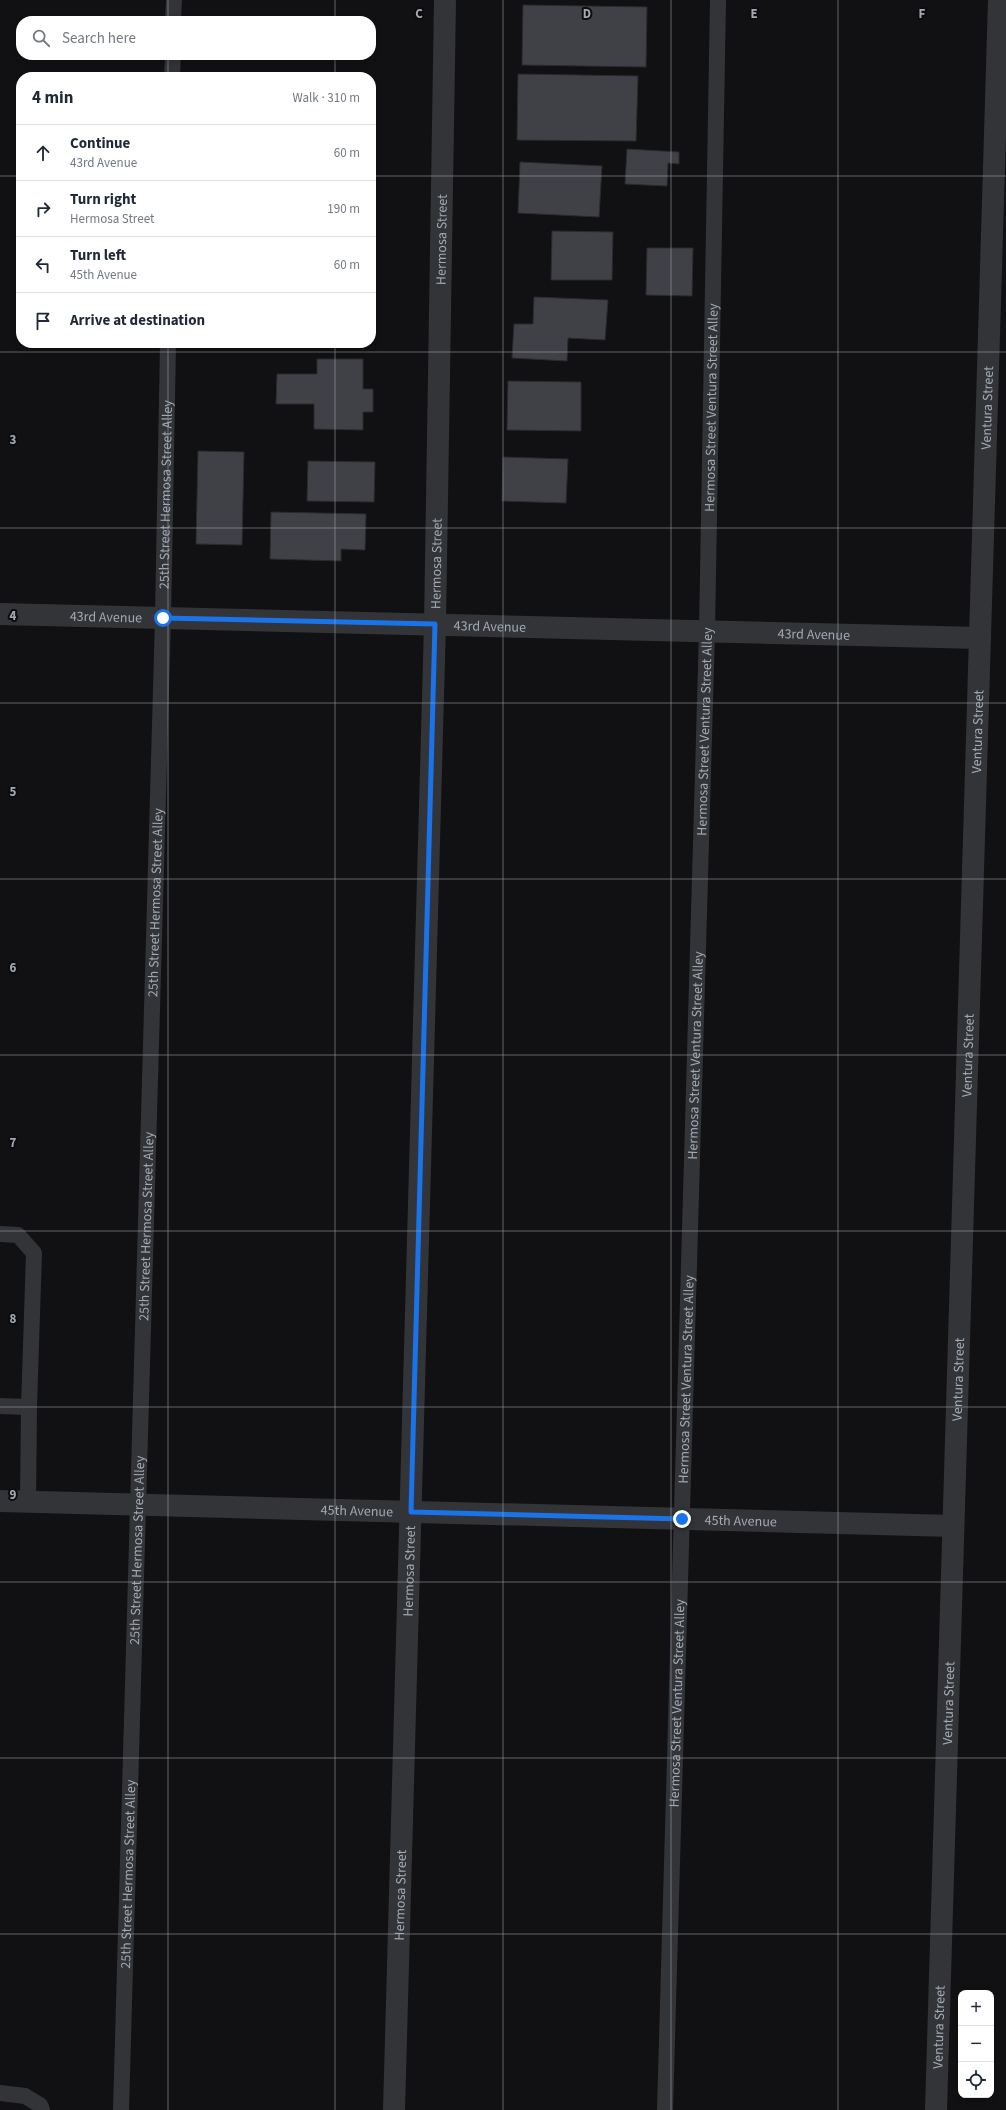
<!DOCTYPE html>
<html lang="en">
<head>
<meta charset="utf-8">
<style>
	:root { --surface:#fff; --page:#f6f6f7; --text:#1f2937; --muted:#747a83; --line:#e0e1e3 }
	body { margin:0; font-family:"Source Sans 3",sans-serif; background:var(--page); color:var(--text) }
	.controls { position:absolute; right:12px; bottom:12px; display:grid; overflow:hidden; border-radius:8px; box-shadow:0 2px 6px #0003 }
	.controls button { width:36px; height:36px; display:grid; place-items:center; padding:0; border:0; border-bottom:1px solid var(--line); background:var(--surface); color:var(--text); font:20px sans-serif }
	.stop { position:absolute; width:12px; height:12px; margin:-9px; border:3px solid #1a73e8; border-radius:50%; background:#fff }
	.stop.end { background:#1a73e8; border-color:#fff; box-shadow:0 1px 4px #0008 }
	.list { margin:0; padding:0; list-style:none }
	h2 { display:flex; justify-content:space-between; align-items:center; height:52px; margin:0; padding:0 16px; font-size:17px }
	h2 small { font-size:13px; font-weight:400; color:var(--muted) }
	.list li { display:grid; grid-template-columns:26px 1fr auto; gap:12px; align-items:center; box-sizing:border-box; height:56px; padding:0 16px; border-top:1px solid var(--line) }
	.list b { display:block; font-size:15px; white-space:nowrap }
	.list p { margin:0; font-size:13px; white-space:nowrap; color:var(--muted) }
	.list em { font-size:13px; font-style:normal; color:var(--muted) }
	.icon { flex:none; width:22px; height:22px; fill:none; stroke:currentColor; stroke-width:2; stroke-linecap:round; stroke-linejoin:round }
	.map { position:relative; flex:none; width:1006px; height:2110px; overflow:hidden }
	.search { position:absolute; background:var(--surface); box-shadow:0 2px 6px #0003; left:16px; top:16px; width:360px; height:44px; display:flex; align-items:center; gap:10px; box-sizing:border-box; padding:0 14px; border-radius:16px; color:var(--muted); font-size:15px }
	.panel { position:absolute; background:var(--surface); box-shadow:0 2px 6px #0003; left:16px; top:72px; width:360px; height:276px; border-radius:16px }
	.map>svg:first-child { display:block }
	.building { fill:#404146; stroke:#2b2b2f }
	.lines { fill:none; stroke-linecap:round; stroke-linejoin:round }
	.lane { stroke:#323438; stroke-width:16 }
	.street { stroke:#323438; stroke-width:22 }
	.route { stroke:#1a73e8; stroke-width:5 }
	.grid { fill:none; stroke:#a3a9b3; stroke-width:1; stroke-opacity:0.55 }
	.labels { text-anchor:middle; stroke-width:4; stroke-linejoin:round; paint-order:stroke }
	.street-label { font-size:14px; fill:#a3a9b3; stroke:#0c0c0e }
	.grid-label { font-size:13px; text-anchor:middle; font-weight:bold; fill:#a3a9b3; stroke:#0c0c0e; stroke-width:4; stroke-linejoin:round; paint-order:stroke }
</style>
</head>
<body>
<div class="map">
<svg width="1006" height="2110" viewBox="0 0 1006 2110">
	<rect width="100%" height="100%" fill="#111113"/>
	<!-- building -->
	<g class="building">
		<path d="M523,5L647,7L646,67L522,65Z"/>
		<path d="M518,74L638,76L636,141L517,140Z"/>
		<path d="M627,149L679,152V164L668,163L667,186L625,184Z"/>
		<path d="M520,162L602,166L599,217L518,213Z"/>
		<path d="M552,231L613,232L612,280H551Z"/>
		<path d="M647,248H693L692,296L646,295Z"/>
		<path d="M534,297L608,300L605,340L568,338L567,361L512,358L514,324H533Z"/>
		<path d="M271,343H370V344Z"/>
		<path d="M317,359H363V389H373V412H363V430L314,429V404H276L277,374H317Z"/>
		<path d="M508,381L581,382V431L507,430Z"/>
		<path d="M198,451L244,452L242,545L196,544Z"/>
		<path d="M503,457L568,459L566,503L502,501Z"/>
		<path d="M308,461L375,462L374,502L307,501Z"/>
		<path d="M271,512L366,514L365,550L341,549V561L270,559Z"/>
	</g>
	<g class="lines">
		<!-- lane -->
		<g class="lane">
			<path d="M173,21L174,0"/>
			<path d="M172,77L173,55"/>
			<path d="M0,1234L18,1235L34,1253L29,1407L28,1502"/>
			<path d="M0,1406L29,1407"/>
			<path d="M0,2093L25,2096L40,2105L42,2110"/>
			<path id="s1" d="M121,2110L163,618L168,343"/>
			<path id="s2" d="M665,2110L707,631L718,0"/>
		</g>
		<!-- street -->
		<g class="street">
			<path id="s3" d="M0,614L980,638"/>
			<path id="s4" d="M0,1501L953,1526"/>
			<path id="s5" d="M394,2110L435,624L445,0"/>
			<path id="s6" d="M936,2110L999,0"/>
		</g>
	</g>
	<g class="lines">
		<!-- route -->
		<path class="route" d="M163,618L435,624L411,1512L682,1519"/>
	</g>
	<!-- grid -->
	<path class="grid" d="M168,0V21M335,0V21M503,0V2110M671,0V2110M838,0V2110M168,55V77M335,55V77M0,176H21M371,176H1006M168,343V2110M335,343V2110M0,352H1006M0,528H1006M0,703H1006M0,879H1006M0,1055H1006M0,1231H1006M0,1407H1006M0,1582H1006M0,1758H1006M0,1934H1006"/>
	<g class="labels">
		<!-- street labels -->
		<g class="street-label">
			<text dy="5" stroke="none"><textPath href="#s5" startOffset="1871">Hermosa Street</textPath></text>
			<text dy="5" stroke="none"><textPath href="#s2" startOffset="1703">Hermosa Street Ventura Street Alley</textPath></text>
			<text dy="5" stroke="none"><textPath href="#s6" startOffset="1703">Ventura Street</textPath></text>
			<text dy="5" stroke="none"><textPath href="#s1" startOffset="1616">25th Street Hermosa Street Alley</textPath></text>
			<text dy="5" stroke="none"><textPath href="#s5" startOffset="1547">Hermosa Street</textPath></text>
			<text dy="5" stroke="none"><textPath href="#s3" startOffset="106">43rd Avenue</textPath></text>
			<text dy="5" stroke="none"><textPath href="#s3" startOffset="490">43rd Avenue</textPath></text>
			<text dy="5" stroke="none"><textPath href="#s3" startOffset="814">43rd Avenue</textPath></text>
			<text dy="5" stroke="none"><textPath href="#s2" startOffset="1379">Hermosa Street Ventura Street Alley</textPath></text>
			<text dy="5" stroke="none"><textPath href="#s6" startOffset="1379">Ventura Street</textPath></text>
			<text dy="5" stroke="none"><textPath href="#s1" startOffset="1208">25th Street Hermosa Street Alley</textPath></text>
			<text dy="5" stroke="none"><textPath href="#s2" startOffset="1055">Hermosa Street Ventura Street Alley</textPath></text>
			<text dy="5" stroke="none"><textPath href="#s6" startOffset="1055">Ventura Street</textPath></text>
			<text dy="5" stroke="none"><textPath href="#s1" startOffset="884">25th Street Hermosa Street Alley</textPath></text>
			<text dy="5" stroke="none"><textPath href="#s2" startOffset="731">Hermosa Street Ventura Street Alley</textPath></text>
			<text dy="5" stroke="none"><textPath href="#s6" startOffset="731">Ventura Street</textPath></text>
			<text dy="5" stroke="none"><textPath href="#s4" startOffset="357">45th Avenue</textPath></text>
			<text dy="5" stroke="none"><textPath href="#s4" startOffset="741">45th Avenue</textPath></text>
			<text dy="5" stroke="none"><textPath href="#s1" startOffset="560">25th Street Hermosa Street Alley</textPath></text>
			<text dy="5" stroke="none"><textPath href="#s5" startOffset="539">Hermosa Street</textPath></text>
			<text dy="5" stroke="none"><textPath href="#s2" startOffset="407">Hermosa Street Ventura Street Alley</textPath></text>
			<text dy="5" stroke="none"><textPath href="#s6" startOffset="407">Ventura Street</textPath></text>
			<text dy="5" stroke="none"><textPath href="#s1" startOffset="236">25th Street Hermosa Street Alley</textPath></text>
			<text dy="5" stroke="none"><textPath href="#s5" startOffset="215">Hermosa Street</textPath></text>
			<text dy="5" stroke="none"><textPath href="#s6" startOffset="83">Ventura Street</textPath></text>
		</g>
	</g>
	<g class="grid-label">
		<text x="419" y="18">C</text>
		<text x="587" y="18">D</text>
		<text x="754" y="18">E</text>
		<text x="922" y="18">F</text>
		<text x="13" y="444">3</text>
		<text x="13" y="620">4</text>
		<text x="13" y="796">5</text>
		<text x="13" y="972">6</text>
		<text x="13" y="1147">7</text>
		<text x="13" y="1323">8</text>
		<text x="13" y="1499">9</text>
	</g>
</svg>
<div class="controls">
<button>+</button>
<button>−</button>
<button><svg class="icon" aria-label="locate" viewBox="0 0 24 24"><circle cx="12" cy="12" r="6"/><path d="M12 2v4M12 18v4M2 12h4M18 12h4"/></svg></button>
</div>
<div class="stop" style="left:163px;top:618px"></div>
<div class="stop end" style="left:682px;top:1519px"></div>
<div class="search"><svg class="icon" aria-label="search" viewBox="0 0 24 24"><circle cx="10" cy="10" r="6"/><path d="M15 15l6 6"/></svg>Search here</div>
<section class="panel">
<h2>4 min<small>Walk · 310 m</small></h2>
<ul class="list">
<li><svg class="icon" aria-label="ahead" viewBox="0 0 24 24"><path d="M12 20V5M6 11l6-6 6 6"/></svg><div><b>Continue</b><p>43rd Avenue</p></div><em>60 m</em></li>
<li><svg class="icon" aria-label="right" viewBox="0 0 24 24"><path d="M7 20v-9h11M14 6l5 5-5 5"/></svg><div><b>Turn right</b><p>Hermosa Street</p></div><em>190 m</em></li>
<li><svg class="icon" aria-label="left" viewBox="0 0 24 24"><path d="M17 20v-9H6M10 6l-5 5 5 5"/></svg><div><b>Turn left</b><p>45th Avenue</p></div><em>60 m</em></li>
<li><svg class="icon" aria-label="arrive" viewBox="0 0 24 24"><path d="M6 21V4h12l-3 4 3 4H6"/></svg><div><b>Arrive at destination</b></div></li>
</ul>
</section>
</div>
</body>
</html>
